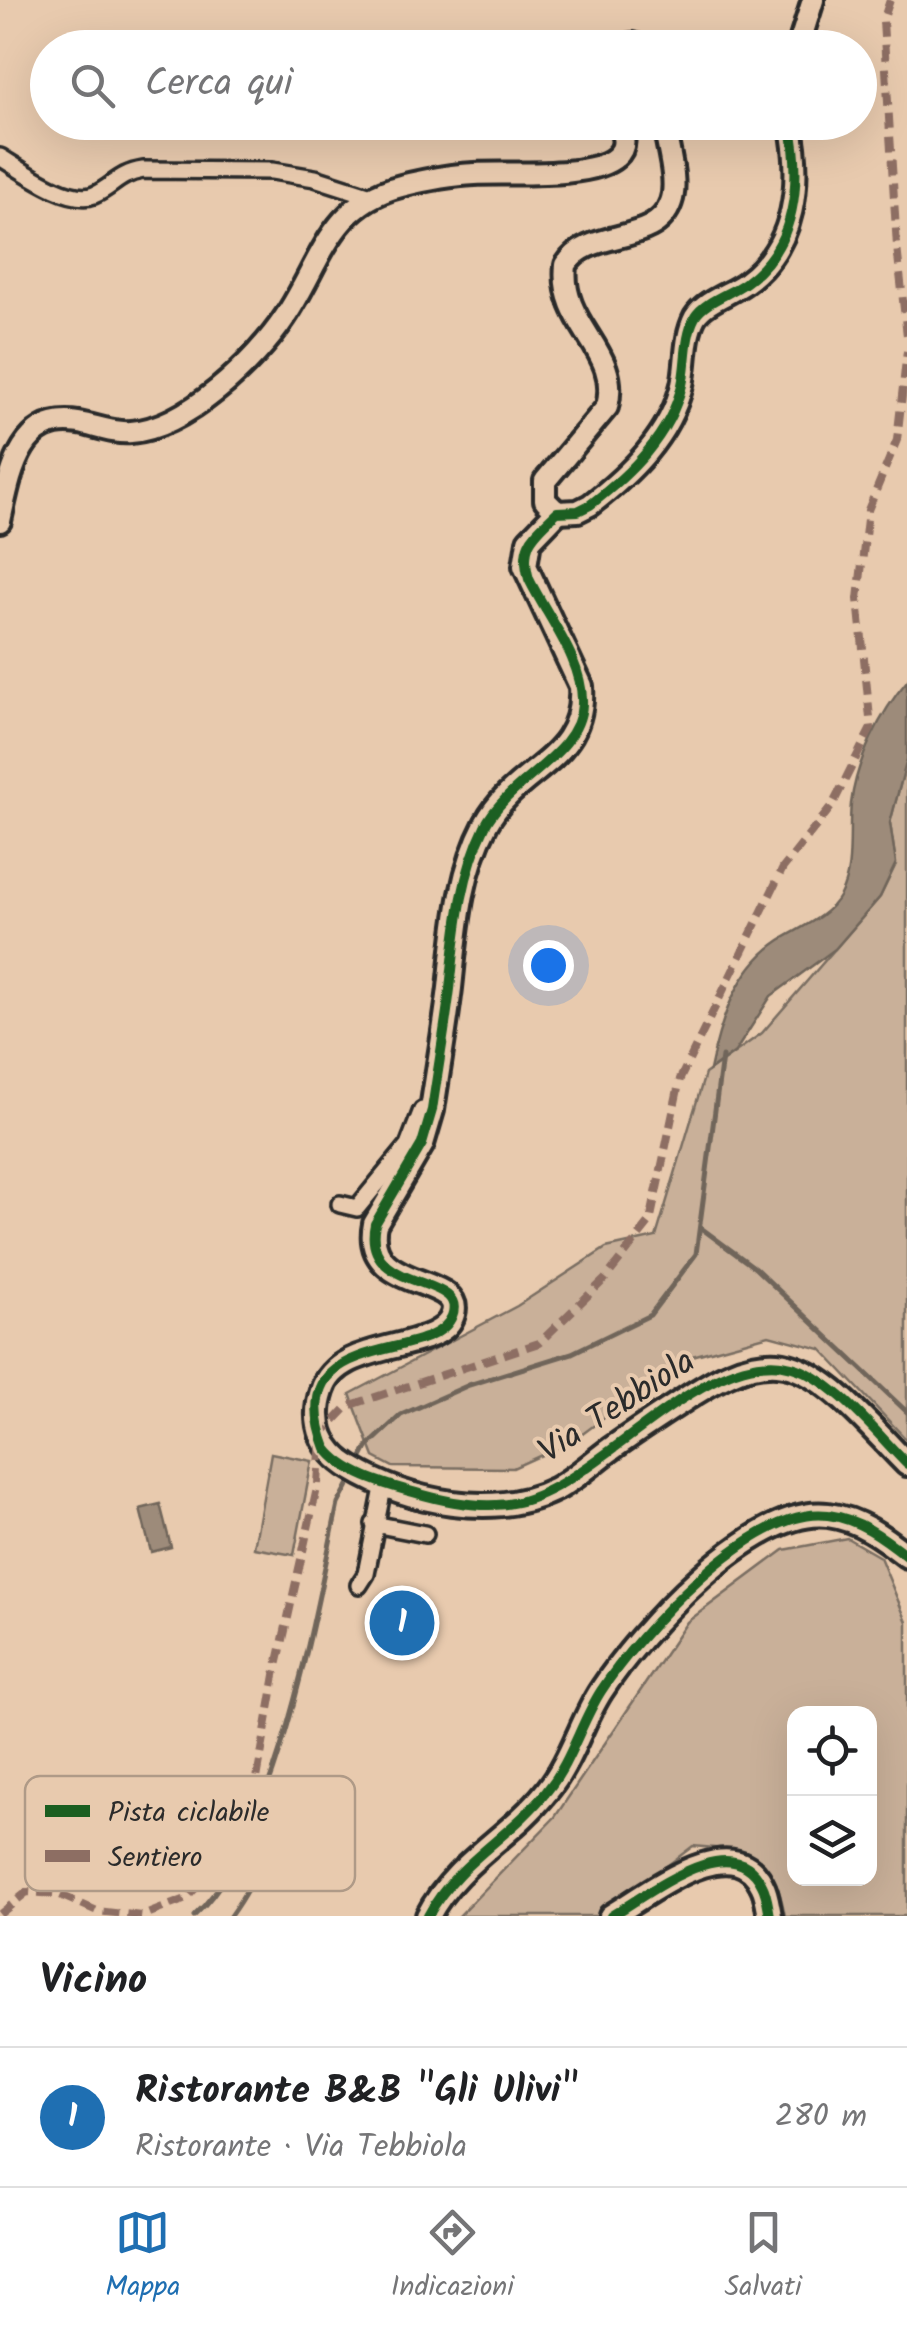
<!DOCTYPE html>
<html lang="it">
<head>
<meta charset="utf-8">
<style>
	:root { --surface:#fff; --page:#f2f2f2; --text:#202124; --muted:#757577; --line:#e0e0e0; --accent:#1f6fb2 }
	body { margin:0; font-family:Kalam,sans-serif; background:var(--page); color:var(--text) }
	.controls { position:absolute; right:30px; bottom:30px; display:grid; overflow:hidden; border-radius:20px; box-shadow:0 10px 40px #0002 }
	.controls button { width:90px; height:90px; display:grid; place-items:center; padding:0; border:0; border-bottom:2px solid var(--line); background:var(--surface); color:var(--text); font:50px sans-serif }
	.you { position:absolute; left:548px; top:965px; width:35px; height:35px; margin:-25px; border:8px solid #fff; border-radius:50%; background:#1a73e8; box-shadow:0 0 0 15px #1a73e833 }
	.badge { display:grid; place-items:center; width:65px; height:65px; border-radius:50%; background:var(--accent); color:#fff; font-size:32px; font-weight:700 }
	.pin { position:absolute; translate:-50% -50%; border:5px solid #fff; box-shadow:0 2px 10px #0006 }
	.list { margin:0; padding:0; list-style:none }
	h2 { display:flex; justify-content:space-between; align-items:center; height:130px; margin:0; padding:0 40px; font-size:42px }
	h2 small { font-size:32px; font-weight:400; color:var(--muted) }
	.list li { display:grid; grid-template-columns:65px 1fr auto; gap:30px; align-items:center; box-sizing:border-box; height:140px; padding:0 40px; border-top:2px solid var(--line) }
	.list b { display:block; font-size:38px; white-space:nowrap }
	.list p { margin:0; font-size:32px; white-space:nowrap; color:var(--muted) }
	.list em { font-size:32px; font-style:normal; color:var(--muted) }
	.icon { flex:none; width:55px; height:55px; fill:none; stroke:currentColor; stroke-width:2; stroke-linecap:round; stroke-linejoin:round }
	.map { position:relative; flex:none; width:907px; height:1916px; overflow:hidden }
	.search { position:absolute; background:var(--surface); box-shadow:0 10px 40px #0002; left:30px; right:30px; top:30px; height:110px; display:flex; align-items:center; gap:25px; box-sizing:border-box; padding:0 35px; border-radius:55px; color:var(--muted); font-size:38px }
	.sheet { height:270px; background:var(--surface) }
	nav { display:flex; justify-content:space-around; align-items:center; box-sizing:border-box; height:140px; border-top:2px solid var(--line); background:var(--surface); font-size:28px; color:var(--muted) }
	nav a { display:grid; justify-items:center; gap:5px }
	nav .on { color:var(--accent) }
	.map>svg:first-child { display:block }
	.green { fill:#c9b099; stroke:#7a6e62; stroke-width:2.5; fill-rule:evenodd }
	.water { fill:#9d8b7a; stroke:#6f655a; stroke-width:2.5 }
	.lines { fill:none; stroke-linecap:round; stroke-linejoin:round }
	.stream { stroke:#6f655a; stroke-width:5 }
	.minor-casing { stroke:#2b2b2b; stroke-width:22 }
	.tertiary-casing { stroke:#2b2b2b; stroke-width:28 }
	.secondary-casing { stroke:#2b2b2b; stroke-width:30 }
	.minor { stroke:#e8caae; stroke-width:15 }
	.tertiary { stroke:#e8caae; stroke-width:20 }
	.secondary { stroke:#e8caae; stroke-width:22 }
	.quiet { stroke:#8d6e63; stroke-width:8; stroke-dasharray:15 8; stroke-linecap:butt }
	.cycleway-casing { stroke:#e8caae; stroke-width:16 }
	.cycleway { stroke:#1b5e20; stroke-width:10 }
	.labels { text-anchor:middle; stroke-width:8; stroke-linejoin:round; paint-order:stroke }
	.street-label { font-size:35px; fill:#2b2b2b; stroke:#e8caae }
	.key { fill:#e8caae; stroke:#af9a87; stroke-width:2.5 }
	.key-label { font-size:28px; fill:#2b2b2b }
</style>
</head>
<body>
<div class="map">
<svg width="907" height="1916" viewBox="0 0 907 1916">
	<rect width="100%" height="100%" fill="#e8caae"/>
	<filter id="ink" filterUnits="userSpaceOnUse"><feTurbulence type="fractalNoise" baseFrequency=".01" numOctaves="2"/><feDisplacementMap in="SourceGraphic" scale="20" xChannelSelector="R" yChannelSelector="G"/><feConvolveMatrix kernelMatrix="1 2 1 2 8 2 1 2 1" color-interpolation-filters="sRGB"/></filter>
	<g filter="url(#ink)">
		<!-- green -->
		<g class="green">
			<path d="M907,759V1440L821,1349L769,1335L685,1358L573,1441L513,1468L393,1467L374,1457L350,1394L517,1306L606,1248L656,1237L705,1074L762,1033L880,897L896,864L890,823Z"/>
			<path d="M271,1453L312,1461L294,1555L254,1548Z"/>
			<path d="M847,1538L880,1557L907,1622V1916H785C773,1851 751,1851 693,1846L601,1916H459L555,1817L687,1622L784,1550ZM794,1714H870V1878H794Z"/>
		</g>
		<!-- water -->
		<g class="water">
			<path d="M907,681V759L890,823L896,863L880,897L835,949L771,996L735,1052L710,1070C720,1021 737,968 780,940C801,927 828,917 840,895C854,870 848,832 851,804C856,762 880,713 907,681Z"/>
			<path d="M160,1504L171,1547L151,1552L140,1509Z"/>
		</g>
		<g class="lines">
			<!-- stream -->
			<g class="stream">
				<path d="M701,1228L755,1268L907,1412"/>
				<path d="M359,1463L368,1446L401,1415L469,1385L572,1353L650,1315L696,1254L722,1057"/>
				<path d="M194,1916C277,1839 314,1616 338,1504L352,1478"/>
				<path d="M230,1916C258,1877 265,1855 262,1808"/>
			</g>
			<!-- minor casing -->
			<g class="minor-casing">
				<g id="minor">
					<path d="M0,157C22,170 69,205 94,195C114,186 118,174 143,170L272,171L315,178L371,196"/>
					<path d="M340,1204L357,1208L408,1146L422,1110"/>
					<path d="M374,1524L425,1534"/>
					<path d="M359,1585L366,1574L384,1483"/>
				</g>
			</g>
			<!-- tertiary casing -->
			<g class="tertiary-casing">
				<g id="tertiary">
					<path d="M616,48L633,44L645,48"/>
					<path d="M798,48L813,0"/>
					<path d="M664,122C666,145 679,180 671,202C656,247 589,227 566,265C559,327 622,349 607,407L545,481V500L557,512L578,511L590,505C630,474 670,436 682,385C687,363 684,338 695,317C705,301 730,294 745,283C797,246 802,181 790,122"/>
					<path d="M0,521C10,476 19,413 79,423C96,426 114,434 131,432C186,428 256,361 285,317C321,264 329,204 401,186C425,180 450,175 475,174C508,172 592,179 616,157C628,147 623,135 619,122"/>
				</g>
			</g>
			<!-- secondary casing -->
			<g class="secondary-casing">
				<g id="secondary">
					<path d="M557,512L529,541L525,566L581,686C586,762 517,766 486,824C459,875 456,932 450,988C445,1029 438,1069 432,1110L422,1144L375,1224C361,1292 464,1274 453,1314C442,1355 338,1336 322,1391C311,1424 323,1451 351,1468C407,1502 495,1520 556,1489C575,1479 593,1462 611,1449C636,1431 661,1415 687,1398C714,1381 743,1362 777,1364C824,1367 875,1433 907,1464"/>
					<path d="M428,1916C456,1862 511,1837 547,1791C571,1762 581,1722 601,1691C638,1634 753,1505 828,1515C859,1519 883,1537 907,1556"/>
					<path d="M611,1916C645,1897 733,1824 762,1885C767,1894 768,1906 770,1916"/>
				</g>
			</g>
			<!-- minor -->
			<use href="#minor" class="minor"/>
			<!-- tertiary -->
			<use href="#tertiary" class="tertiary"/>
			<!-- secondary -->
			<use href="#secondary" class="secondary"/>
			<!-- quiet -->
			<g class="quiet">
				<path d="M890,0L883,21L897,247L907,336"/>
				<path d="M0,1914L27,1892L58,1894L97,1911L142,1916L186,1899L226,1853L254,1796L275,1675L318,1484L321,1435L348,1406L539,1343L605,1279L650,1222L680,1079L783,868L832,806L871,728L858,599L868,510L897,440L907,351"/>
			</g>
			<!-- cycleway casing -->
			<g class="cycleway-casing">
				<g id="cycleway">
					<path d="M790,122C802,181 797,246 745,283C730,294 705,301 695,317C684,338 687,363 682,385C670,436 630,474 590,505L578,511L557,512C534,535 519,543 529,579C547,617 584,661 582,704C580,755 509,779 485,826C460,877 456,933 450,989C445,1029 438,1069 432,1110L422,1144L375,1224C360,1294 469,1273 452,1316C433,1366 279,1326 326,1448C344,1473 384,1484 413,1492C446,1502 484,1510 518,1502C601,1483 706,1343 792,1367C833,1378 877,1434 907,1464"/>
					<path d="M428,1916C456,1862 511,1837 547,1791C571,1762 581,1722 601,1691C638,1634 753,1505 828,1515C859,1519 883,1537 907,1556"/>
					<path d="M611,1916C645,1897 733,1824 762,1885C767,1894 768,1906 770,1916"/>
				</g>
			</g>
			<!-- cycleway -->
			<use href="#cycleway" class="cycleway"/>
		</g>
	</g>
	<g class="labels">
		<!-- street labels -->
		<g class="street-label">
			<text transform="translate(616 1405) rotate(-33)" y="12">Via Tebbiola</text>
		</g>
	</g>
	<!-- legend -->
	<rect x="25" y="1776" width="330" height="115" rx="15" class="key"/>
	<rect x="45" y="1805" width="45" height="12" fill="#1b5e20"/>
	<rect x="45" y="1850" width="45" height="12" fill="#8d6e63"/>
	<g class="key-label">
		<text x="108" y="1821">Pista ciclabile</text>
		<text x="108" y="1866">Sentiero</text>
	</g>
</svg>
<div class="controls">
<button><svg class="icon" aria-label="locate" viewBox="0 0 24 24"><circle cx="12" cy="12" r="6"/><path d="M12 2v4M12 18v4M2 12h4M18 12h4"/></svg></button>
<button><svg class="icon" aria-label="layers" viewBox="0 0 24 24"><path d="M12 4l9 5-9 5-9-5zM3 14l9 5 9-5"/></svg></button>
</div>
<div class="you"></div>
<div class="pin badge" style="left:402px;top:1623px">1</div>
<div class="search"><svg class="icon" aria-label="search" viewBox="0 0 24 24"><circle cx="10" cy="10" r="6"/><path d="M15 15l6 6"/></svg>Cerca qui</div>
</div>
<section class="sheet">
<h2>Vicino<small></small></h2>
<ul class="list">
<li><span class="badge">1</span><div><b>Ristorante B&amp;B &quot;Gli Ulivi&quot;</b><p>Ristorante · Via Tebbiola</p></div><em>280 m</em></li>
</ul>
</section>
<nav>
<a class="on"><svg class="icon" aria-label="map" viewBox="0 0 24 24"><path d="M3 6l6-2 6 2 6-2v14l-6 2-6-2-6 2zM9 4v14M15 6v14"/></svg>Mappa</a>
<a><svg class="icon" aria-label="directions" viewBox="0 0 24 24"><path d="M12 3l9 9-9 9-9-9zM9 14v-3h6M13 9l2 2-2 2"/></svg>Indicazioni</a>
<a><svg class="icon" aria-label="saved" viewBox="0 0 24 24"><path d="M7 4h10v16l-5-4-5 4z"/></svg>Salvati</a>
</nav>
</body>
</html>
